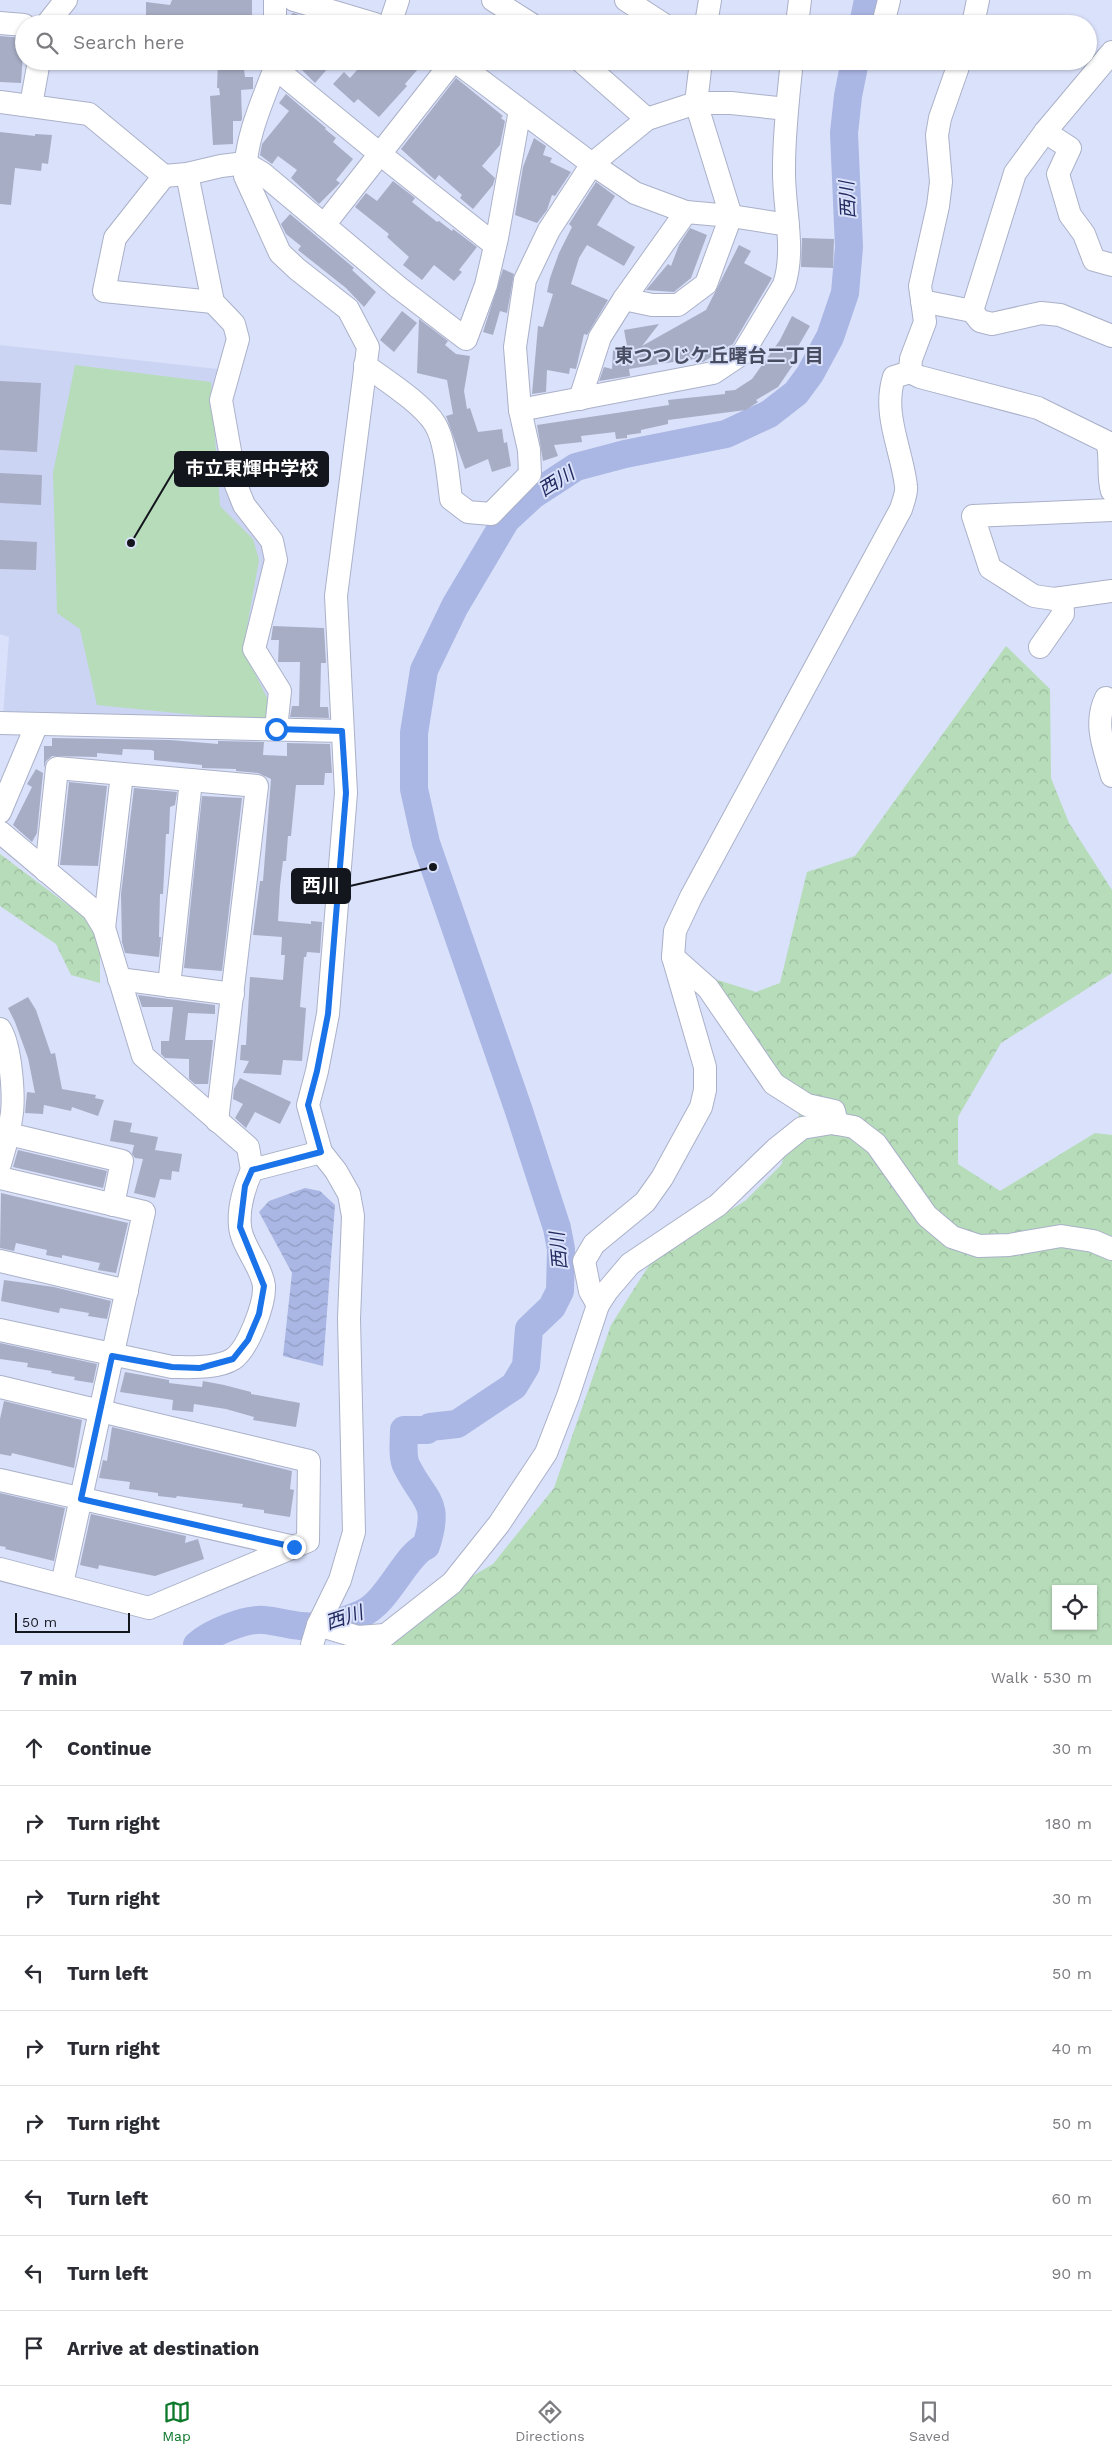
<!DOCTYPE html>
<html lang="en">
<head>
<meta charset="utf-8">
<style>
	:root { --surface:#fff; --page:#f7f7f7; --text:#2b2b33; --muted:#7c7c81; --line:#e1e1e2; --accent:#0e782b }
	body { margin:0; font-family:"Work Sans","Noto Sans JP",sans-serif; background:var(--page); color:var(--text) }
	.controls { position:absolute; right:15px; bottom:15px; display:grid; overflow:hidden; border-radius:0px; box-shadow:0 1px 4px #0004 }
	.controls button { width:45px; height:45px; display:grid; place-items:center; padding:0; border:0; border-bottom:1px solid var(--line); background:var(--surface); color:var(--text); font:25px sans-serif }
	.scale { position:absolute; left:15px; bottom:12px; width:115px; box-sizing:border-box; padding-left:5px; border:2px solid #14161e; border-top:0; font-size:14px; line-height:18px; white-space:nowrap; color:#14161e; -webkit-text-stroke:4px #dae1fa; paint-order:stroke }
	.stop { position:absolute; width:15px; height:15px; margin:-11px; border:4px solid #1a73e8; border-radius:50%; background:#fff }
	.stop.end { background:#1a73e8; border-color:#fff; box-shadow:0 1px 5px #0008 }
	.list { margin:0; padding:0; list-style:none }
	h2 { display:flex; justify-content:space-between; align-items:center; height:65px; margin:0; padding:0 20px; font-size:21px }
	h2 small { font-size:16px; font-weight:400; color:var(--muted) }
	.list li { display:grid; grid-template-columns:32px 1fr auto; gap:15px; align-items:center; box-sizing:border-box; height:75px; padding:0 20px; border-top:1px solid var(--line) }
	.list b { display:block; font-size:19px; white-space:nowrap }
	.list em { font-size:16px; font-style:normal; color:var(--muted) }
	.icon { flex:none; width:28px; height:28px; fill:none; stroke:currentColor; stroke-width:2; stroke-linecap:round; stroke-linejoin:round }
	.map { position:relative; flex:none; width:1112px; height:1645px; overflow:hidden }
	.search { position:absolute; background:var(--surface); box-shadow:0 1px 4px #0004; left:15px; right:15px; top:15px; height:55px; display:flex; align-items:center; gap:12px; box-sizing:border-box; padding:0 18px; border-radius:28px; color:var(--muted); font-size:19px }
	.sheet { height:740px; background:var(--surface) }
	nav { display:flex; justify-content:space-around; align-items:center; box-sizing:border-box; height:70px; border-top:1px solid var(--line); background:var(--surface); font-size:14px; color:var(--muted) }
	nav a { display:grid; justify-items:center; gap:2px }
	nav .on { color:var(--accent) }
	.map>svg:first-child { display:block }
	.built { fill:#ccd4f4 }
	.forest { fill:url(#forest-crowns); fill-rule:evenodd }
	.garden { fill:#b6dcb9 }
	.water { fill:url(#water-waves) }
	.lines { fill:none; stroke-linecap:round; stroke-linejoin:round }
	.river { stroke:#aab6e3; stroke-width:28 }
	.building { fill:#a7adc4 }
	.minor-casing { stroke:#aab1c8; stroke-width:24 }
	.minor { stroke:#fff; stroke-width:22 }
	.route { stroke:#1a73e8; stroke-width:6 }
	.labels { text-anchor:middle; stroke-width:4; stroke-linejoin:round; paint-order:stroke }
	.water-label { font-size:19px; font-style:italic; fill:#222a60; stroke:#dae1fa }
	.neighbourhood-label { font-size:19px; font-weight:bold; fill:#484d62; stroke:#dae1fa }
	.leader { fill:none; stroke:#14161e; stroke-width:2 }
	.callout-dot { fill:#14161e; stroke:#dae1fa; stroke-width:2 }
	.callout { fill:#14161e; stroke:#14161e; stroke-width:2 }
	.callout-label { font-size:19px; text-anchor:middle; font-weight:bold; fill:#fff }
</style>
</head>
<body>
<div class="map">
<svg width="1112" height="1645" viewBox="0 0 1112 1645">
	<defs>
		<pattern id="forest-crowns" width="20" height="18" patternUnits="userSpaceOnUse" patternTransform="scale(1.25)"><rect width="20" height="18" fill="#b6dcb9"/><path d="M2 6a3 3 0 1 1 6 0M12 15a3 3 0 1 1 6 0" fill="none" stroke="#9cbc9f"/></pattern>
		<pattern id="water-waves" width="16" height="10" patternUnits="userSpaceOnUse" patternTransform="scale(1.25)"><rect width="16" height="10" fill="#aab6e3"/><path d="M0 5q4-4 8 0t8 0" fill="none" stroke="#919cc2"/></pattern>
	</defs>
	<rect width="100%" height="100%" fill="#dae1fa"/>
	<!-- built -->
	<path class="built" d="M0,345L227,370L220,396L258,532L267,555L265,678L277,720L3,716L9,637L0,634Z"/>
	<!-- forest -->
	<g class="forest">
		<path d="M1006,646L1050,689L1051,778L1069,823L1112,890V973L1001,1043L958,1117V1164L1000,1191L1095,1133L1112,1135V1645H386L439,1596L493,1564L554,1488L611,1325L655,1256L745,1201L781,1165L799,1115L767,1052L734,1012L695,973L756,992L780,983L807,872L855,856ZM1056,1589H1093V1626H1056Z"/>
		<path d="M0,854L100,929V983L71,975L56,944L0,906Z"/>
	</g>
	<!-- garden -->
	<path class="garden" d="M75,365L211,382L220,506L253,539L259,560L243,649L272,708L267,722L97,705L80,629L57,613L53,473Z"/>
	<!-- water -->
	<path class="water" d="M305,1188L320,1191L335,1205L323,1366L283,1356L292,1273L259,1212L269,1201Z"/>
	<g class="lines">
		<!-- river -->
		<g class="river">
			<path d="M863,24L868,0"/>
			<path d="M197,1645C210,1633 246,1618 264,1620C276,1621 289,1625 301,1626C320,1628 343,1622 361,1614C388,1603 405,1555 426,1546C441,1500 424,1502 406,1465C402,1456 404,1440 404,1430H427L430,1427L457,1424L514,1386L526,1366L529,1329L552,1307L560,1291L561,1249L557,1228L519,1111L426,843L414,789V733L424,670L455,606L506,520L533,495L576,467L625,454L726,434L769,414L796,393L810,374L830,337L845,293L849,247L844,133L848,96L855,61"/>
		</g>
	</g>
	<!-- building -->
	<g class="building">
		<path d="M172,0H252V24H192L167,17H146V2L170,5Z"/>
		<path d="M293,13L325,23L326,24H295L288,18Z"/>
		<path d="M0,36L24,38L21,83L0,82Z"/>
		<path d="M218,61H243L245,77H253V89L241,90L242,119L241,121H233V144L213,145L210,96L220,95L219,88H217Z"/>
		<path d="M293,61H322L329,67L315,83Z"/>
		<path d="M365,61H408L418,69L405,84L407,86L379,117L358,99L354,103L333,84L344,72L350,78Z"/>
		<path d="M456,78L503,116L501,118L505,121L500,145L482,166L495,178L493,185L473,209L460,198L462,195L439,175L435,180L401,149Z"/>
		<path d="M286,94L326,128L325,129L336,138L333,142L353,159L336,180L340,183L319,204L291,178L297,170L278,156L272,164L260,155L262,144L289,111L279,103Z"/>
		<path d="M0,132L35,136V134L52,135L48,164L42,163L41,171L15,168L11,205L0,204Z"/>
		<path d="M534,138L546,146L543,155L552,158L550,162L571,172L555,196L552,195L547,210L537,223L515,215L523,167Z"/>
		<path d="M393,181L415,198L412,202L437,222L439,221L452,231L453,229L477,247L459,270L462,272L454,281L434,265L422,280L403,265L409,257L387,237L389,234L355,207L366,193L377,201Z"/>
		<path d="M596,182L615,196L597,225L635,247L624,266L587,245L579,258L571,284L608,300L587,335L584,334L576,369L570,368L569,374L547,370L546,392L532,394L538,326L543,327L553,294L547,292L550,278L559,253L572,227L569,224Z"/>
		<path d="M290,214L354,268L352,270L376,292L364,307L346,288L298,250L301,246L286,234L281,224Z"/>
		<path d="M690,228L707,235L691,278L674,292L646,290L668,264L671,266L679,245Z"/>
		<path d="M802,238L834,239L833,268L801,267Z"/>
		<path d="M739,245L751,251L744,263L772,278L733,344L703,362H698L696,359L659,364L629,369L630,376L599,381L604,367L612,369L613,350L628,351L624,330L659,324L642,346L706,310Z"/>
		<path d="M503,269L514,274L507,313L500,311L493,335L483,332Z"/>
		<path d="M402,311L417,323L394,352L380,340Z"/>
		<path d="M792,316L810,326L789,362L793,365L778,387L756,400L758,402L746,410L668,420V424L641,430V433L627,435V438L616,439L615,432L581,436L582,442L554,445L558,456L543,461L537,425L669,405L668,400L725,394V391L735,390L752,379L780,340Z"/>
		<path d="M419,319L448,341L445,345L456,354L470,356L464,391L467,409L470,408L478,432L502,429L504,443L507,442L511,466L492,472L488,459L465,469L446,416L453,414L447,380L417,373Z"/>
		<path d="M0,381L41,383L37,452L0,450Z"/>
		<path d="M0,473L42,475L41,505L0,503Z"/>
		<path d="M0,540L37,542L36,570L0,569Z"/>
		<path d="M273,626L324,628L326,663H321L320,707H328L329,718L290,717L292,706H299L300,662H278L279,640H271Z"/>
		<path d="M52,738L170,740L218,744V741L264,742L263,755L287,756V743L330,744L332,773H325L324,785H296L291,836H288L286,861H283L280,886L278,921L311,924V921L322,922L320,953L307,952L306,957H304L300,1007L306,1008L302,1061L283,1060L281,1075L243,1073L249,1061L240,1060L241,1045H246L250,977L283,980L285,955H281L282,937L253,935L260,881H263L271,779L258,773L236,771V769L202,768V765L154,760V751L151,750L123,749L122,755L97,753V757L52,756L46,761L44,768V746H52Z"/>
		<path d="M36,769L43,773L37,833L32,842L13,825L32,787L27,784Z"/>
		<path d="M69,782L107,786L98,866L60,865Z"/>
		<path d="M134,788L177,792L175,805L170,807L169,834H166L163,894H160L159,937H161L159,957L125,953L122,942L121,894Z"/>
		<path d="M202,796L242,798L222,971L184,968Z"/>
		<path d="M138,995L215,1005V1014L188,1013L185,1040H213L208,1084H195L189,1079V1059L165,1058L161,1054V1041H169L173,1007H142Z"/>
		<path d="M28,997L36,1010L51,1054L55,1053L62,1089L96,1095L95,1098L104,1100L98,1116L72,1107L71,1111L44,1105L43,1114L25,1113L27,1092L35,1093L28,1058L15,1022L8,1008Z"/>
		<path d="M240,1078L291,1102L280,1124L255,1112L246,1128L235,1118L243,1104L233,1099L234,1089Z"/>
		<path d="M114,1120L132,1123L130,1132L158,1137L155,1150L182,1154L179,1172L172,1171L171,1180L160,1179L155,1198L134,1193L143,1159L135,1158L132,1154L134,1145L110,1141Z"/>
		<path d="M18,1150L107,1171L103,1188L13,1167Z"/>
		<path d="M1,1193L128,1223L116,1273L98,1270L100,1263L62,1255V1258L46,1255L47,1250L16,1243L14,1251L0,1248Z"/>
		<path d="M4,1280L54,1287L111,1301L107,1319L88,1316L89,1313L60,1308L59,1313L1,1301Z"/>
		<path d="M0,1343L97,1364L93,1383L74,1380L75,1377L51,1373L52,1371L27,1367L28,1363L0,1359Z"/>
		<path d="M125,1372L169,1380V1383L202,1387L203,1381L224,1385L251,1392V1394L300,1403L296,1427L253,1420L254,1417L226,1409L194,1404L193,1412L172,1410L173,1400L120,1392Z"/>
		<path d="M4,1401L82,1420L74,1468L12,1453L11,1456L0,1454V1419Z"/>
		<path d="M112,1427L292,1471L290,1489L294,1490L290,1517L264,1513V1510L242,1507L243,1504L177,1496L176,1498L158,1496V1493L129,1489L130,1482L99,1478L103,1460L107,1461Z"/>
		<path d="M0,1493L65,1508L54,1561L5,1549L6,1547L0,1546Z"/>
		<path d="M91,1514L186,1536L185,1543L198,1539L204,1559L155,1576L99,1565L98,1569L80,1565Z"/>
	</g>
	<g class="lines">
		<!-- minor casing -->
		<g class="minor-casing">
			<g id="minor">
				<path d="M275,0V24"/>
				<path d="M294,0L375,24"/>
				<path d="M493,0L531,24"/>
				<path d="M626,0L663,24"/>
				<path d="M0,23L24,25"/>
				<path d="M47,24L66,0"/>
				<path d="M390,24L398,0"/>
				<path d="M706,24L710,0"/>
				<path d="M797,24L800,0"/>
				<path d="M883,24L889,0"/>
				<path d="M973,24L978,0"/>
				<path d="M275,61V68C262,102 245,139 245,176L280,253L297,269L348,309L368,347L336,596L346,793L328,1014L317,1071L308,1105L321,1152L336,1171L349,1194L353,1216L349,1319L354,1532L340,1580L318,1625L312,1645"/>
				<path d="M455,61L592,164L635,193L686,212L731,216L788,225"/>
				<path d="M581,61L647,119"/>
				<path d="M960,61L940,118L937,135L941,182L938,206L920,286L925,322L911,359L910,372L920,377L1038,408L1107,442C1112,458 1107,474 1112,491"/>
				<path d="M275,68L380,154L495,245"/>
				<path d="M0,102L89,114L164,176L187,174L221,166L245,163L262,173L398,287L466,339L486,285L497,238L520,110"/>
				<path d="M31,105L39,61"/>
				<path d="M1045,132L1070,148L1058,174L1070,215L1084,234L1094,260L1112,265"/>
				<path d="M187,174L213,302L234,324L238,339L221,400L236,485L244,505L272,541L276,560L254,649L280,691L276,729"/>
				<path d="M164,176L115,238L104,291L213,302"/>
				<path d="M324,225L453,61"/>
				<path d="M624,299L652,305H678L706,284L731,216L696,103H731L787,109"/>
				<path d="M922,301L972,311L980,321L992,324L1041,313L1060,315L1112,336"/>
				<path d="M972,311L1015,173L1045,132L1112,52"/>
				<path d="M365,365C385,380 422,403 435,424C446,442 448,478 451,499L468,512L491,514L530,474L529,450L520,410L515,347L525,280L549,230L592,164L647,119L696,103L701,61"/>
				<path d="M580,399L600,337L624,299L686,212"/>
				<path d="M520,410L713,373L743,353L784,285C796,248 783,206 784,168C784,132 788,97 792,61"/>
				<path d="M1112,510L973,516L990,568L1034,596L1054,599L1112,591"/>
				<path d="M1040,647L1063,614L1062,598"/>
				<path d="M1106,698C1093,724 1105,750 1112,776"/>
				<path d="M0,723L342,731"/>
				<path d="M0,812L37,724"/>
				<path d="M0,832L93,910L104,928L143,1056L248,1147L252,1170"/>
				<path d="M46,871L57,768L257,786L217,1121"/>
				<path d="M104,928L122,774"/>
				<path d="M673,957L708,988L774,1084L807,1105L834,1111L837,1124"/>
				<path d="M119,979L233,994"/>
				<path d="M169,986L191,780"/>
				<path d="M0,1029C11,1046 15,1099 11,1119C9,1135 4,1150 0,1164"/>
				<path d="M0,1132L122,1161L113,1205"/>
				<path d="M0,1178L144,1212L62,1584"/>
				<path d="M0,1261L127,1291"/>
				<path d="M598,1305L590,1291L584,1261L594,1244L645,1202L662,1178L701,1107L705,1090V1067L673,957L675,931L691,897L901,509C903,502 907,493 906,486C902,450 882,414 894,377L910,372"/>
				<path d="M0,1330L172,1367C190,1367 217,1369 233,1359C248,1349 265,1304 264,1286C262,1267 241,1245 240,1226C238,1208 245,1186 252,1170L321,1152"/>
				<path d="M0,1387L309,1461L308,1541L149,1608L0,1569"/>
				<path d="M0,1480L294,1547"/>
				<path d="M318,1625L358,1637L385,1635"/>
				<path d="M373,1645L452,1583L499,1524L546,1453L568,1396L598,1305L607,1291L630,1264L718,1205L777,1148L802,1128L832,1123L854,1127L876,1144L927,1216L952,1237L979,1246L1009,1245L1061,1236L1093,1241L1112,1249"/>
			</g>
		</g>
		<!-- minor -->
		<use href="#minor" class="minor"/>
	</g>
	<g class="lines">
		<!-- route -->
		<path class="route" d="M276,729L342,731L346,793L328,1014L317,1071L308,1105L321,1152L252,1170L245,1186L240,1227L264,1286L259,1314L248,1340L233,1359L200,1368L172,1367L112,1356L81,1499L294,1547"/>
	</g>
	<g class="labels">
		<!-- water labels -->
		<g class="water-label">
			<text transform="translate(847 200) rotate(-93)" y="7">西川</text>
			<text transform="translate(556 481) rotate(-32)" y="7">西川</text>
			<text transform="translate(558 1251) rotate(-95)" y="7">西川</text>
			<text transform="translate(344 1617) rotate(-18)" y="7">西川</text>
		</g>
		<!-- neighbourhood labels -->
		<g class="neighbourhood-label">
			<text x="719" y="362">東つつじケ丘曙台二丁目</text>
		</g>
	</g>
	<!-- callouts -->
	<path class="leader" d="M131 543L175 469M433 867L350 886"/>
	<g class="callout-dot">
		<circle cx="131" cy="543" r="5"/>
		<circle cx="433" cy="867" r="5"/>
	</g>
	<g class="callout">
		<rect x="175" y="452" width="153" height="34" rx="5"/>
		<rect x="292" y="869" width="58" height="34" rx="5"/>
	</g>
	<g class="callout-label">
		<text x="252" y="475">市立東輝中学校</text>
		<text x="321" y="892">西川</text>
	</g>
</svg>
<div class="controls">
<button><svg class="icon" aria-label="locate" viewBox="0 0 24 24"><circle cx="12" cy="12" r="6"/><path d="M12 2v4M12 18v4M2 12h4M18 12h4"/></svg></button>
</div>
<div class="scale">50 m</div>
<div class="stop" style="left:276px;top:729px"></div>
<div class="stop end" style="left:294px;top:1547px"></div>
<div class="search"><svg class="icon" aria-label="search" viewBox="0 0 24 24"><circle cx="10" cy="10" r="6"/><path d="M15 15l6 6"/></svg>Search here</div>
</div>
<section class="sheet">
<h2>7 min<small>Walk · 530 m</small></h2>
<ul class="list">
<li><svg class="icon" aria-label="ahead" viewBox="0 0 24 24"><path d="M12 20V5M6 11l6-6 6 6"/></svg><div><b>Continue</b></div><em>30 m</em></li>
<li><svg class="icon" aria-label="right" viewBox="0 0 24 24"><path d="M7 20v-9h11M14 6l5 5-5 5"/></svg><div><b>Turn right</b></div><em>180 m</em></li>
<li><svg class="icon" aria-label="right" viewBox="0 0 24 24"><path d="M7 20v-9h11M14 6l5 5-5 5"/></svg><div><b>Turn right</b></div><em>30 m</em></li>
<li><svg class="icon" aria-label="left" viewBox="0 0 24 24"><path d="M17 20v-9H6M10 6l-5 5 5 5"/></svg><div><b>Turn left</b></div><em>50 m</em></li>
<li><svg class="icon" aria-label="right" viewBox="0 0 24 24"><path d="M7 20v-9h11M14 6l5 5-5 5"/></svg><div><b>Turn right</b></div><em>40 m</em></li>
<li><svg class="icon" aria-label="right" viewBox="0 0 24 24"><path d="M7 20v-9h11M14 6l5 5-5 5"/></svg><div><b>Turn right</b></div><em>50 m</em></li>
<li><svg class="icon" aria-label="left" viewBox="0 0 24 24"><path d="M17 20v-9H6M10 6l-5 5 5 5"/></svg><div><b>Turn left</b></div><em>60 m</em></li>
<li><svg class="icon" aria-label="left" viewBox="0 0 24 24"><path d="M17 20v-9H6M10 6l-5 5 5 5"/></svg><div><b>Turn left</b></div><em>90 m</em></li>
<li><svg class="icon" aria-label="arrive" viewBox="0 0 24 24"><path d="M6 21V4h12l-3 4 3 4H6"/></svg><div><b>Arrive at destination</b></div></li>
</ul>
</section>
<nav>
<a class="on"><svg class="icon" aria-label="map" viewBox="0 0 24 24"><path d="M3 6l6-2 6 2 6-2v14l-6 2-6-2-6 2zM9 4v14M15 6v14"/></svg>Map</a>
<a><svg class="icon" aria-label="directions" viewBox="0 0 24 24"><path d="M12 3l9 9-9 9-9-9zM9 14v-3h6M13 9l2 2-2 2"/></svg>Directions</a>
<a><svg class="icon" aria-label="saved" viewBox="0 0 24 24"><path d="M7 4h10v16l-5-4-5 4z"/></svg>Saved</a>
</nav>
</body>
</html>
